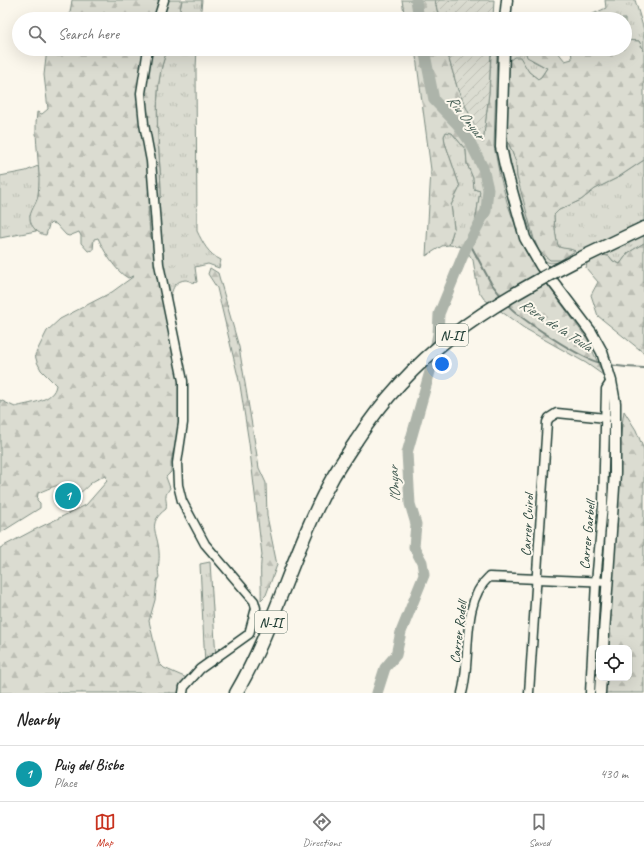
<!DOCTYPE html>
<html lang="en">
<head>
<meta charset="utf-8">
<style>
	:root { --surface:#fff; --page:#f2f2f2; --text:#222; --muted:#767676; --line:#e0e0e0; --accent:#c8321e }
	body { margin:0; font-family:Caveat,sans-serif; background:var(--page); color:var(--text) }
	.controls { position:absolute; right:12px; bottom:12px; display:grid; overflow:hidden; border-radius:8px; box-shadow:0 4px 16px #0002 }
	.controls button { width:36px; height:36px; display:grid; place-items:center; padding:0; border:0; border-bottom:1px solid var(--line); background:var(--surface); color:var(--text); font:20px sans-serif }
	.you { position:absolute; left:442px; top:364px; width:14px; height:14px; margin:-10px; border:3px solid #fff; border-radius:50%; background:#1a73e8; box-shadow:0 0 0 6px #1a73e833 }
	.badge { display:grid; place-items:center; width:26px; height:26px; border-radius:50%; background:var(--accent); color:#fff; font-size:13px; font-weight:700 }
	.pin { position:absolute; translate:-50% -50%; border:2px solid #fff; box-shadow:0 1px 4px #0006 }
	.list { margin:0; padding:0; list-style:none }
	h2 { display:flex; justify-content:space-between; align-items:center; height:52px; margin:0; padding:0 16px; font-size:17px }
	h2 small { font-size:13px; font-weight:400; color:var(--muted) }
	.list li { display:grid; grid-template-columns:26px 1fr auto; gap:12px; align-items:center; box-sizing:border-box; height:56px; padding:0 16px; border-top:1px solid var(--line) }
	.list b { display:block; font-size:15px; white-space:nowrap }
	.list p { margin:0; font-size:13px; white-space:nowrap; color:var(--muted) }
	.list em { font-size:13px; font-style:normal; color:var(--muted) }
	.icon { flex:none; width:22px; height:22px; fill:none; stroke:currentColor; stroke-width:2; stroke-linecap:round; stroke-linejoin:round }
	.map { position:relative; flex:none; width:644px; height:693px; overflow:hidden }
	.search { position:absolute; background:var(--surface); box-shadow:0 4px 16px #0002; left:12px; right:12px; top:12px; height:44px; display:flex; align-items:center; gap:10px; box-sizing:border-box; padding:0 14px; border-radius:22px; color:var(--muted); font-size:15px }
	.sheet { height:108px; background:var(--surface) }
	nav { display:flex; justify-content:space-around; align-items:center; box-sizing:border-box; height:56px; border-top:1px solid var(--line); background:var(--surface); font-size:11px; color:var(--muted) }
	nav a { display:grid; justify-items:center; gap:2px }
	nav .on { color:var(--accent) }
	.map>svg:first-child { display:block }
	.grass { fill:url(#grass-tufts); stroke:#7d8c82 }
	.forest { fill:url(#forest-firs); stroke:#7d8c82 }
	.garden { fill:url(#garden-furrows); stroke:#7d8c82 }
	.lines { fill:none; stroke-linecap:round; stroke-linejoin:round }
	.stream { stroke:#74847b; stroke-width:2 }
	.river { stroke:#adb4aa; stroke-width:11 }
	.minor-casing { stroke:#1f3d34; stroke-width:11 }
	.major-casing { stroke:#1f3d34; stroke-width:13 }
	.highway-casing { stroke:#1f3d34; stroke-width:15 }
	.minor { stroke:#fbf7ec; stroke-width:8 }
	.major { stroke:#fbf7ec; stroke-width:10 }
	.highway { stroke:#fbf7ec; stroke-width:12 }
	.highway-bridge-casing { stroke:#1f3d34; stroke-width:15; stroke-linecap:butt }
	.highway-bridge { stroke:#fbf7ec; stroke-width:12 }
	.labels { text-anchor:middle; stroke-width:4; stroke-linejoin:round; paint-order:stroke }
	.shield { fill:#fbf7ec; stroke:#61756b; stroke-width:1 }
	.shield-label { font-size:13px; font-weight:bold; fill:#1f3d34 }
	.street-label { font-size:14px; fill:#1f3d34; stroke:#fbf7ec }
	.water-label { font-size:15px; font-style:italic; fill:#425b52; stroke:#fbf7ec }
</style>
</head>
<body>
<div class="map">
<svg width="644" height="693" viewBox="0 0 644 693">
	<defs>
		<pattern id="grass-tufts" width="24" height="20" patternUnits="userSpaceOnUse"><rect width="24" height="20" fill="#dbdcd1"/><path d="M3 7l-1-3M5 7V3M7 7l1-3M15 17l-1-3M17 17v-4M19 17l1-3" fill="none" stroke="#bcbeb4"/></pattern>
		<pattern id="forest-firs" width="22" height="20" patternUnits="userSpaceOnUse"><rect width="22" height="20" fill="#dbdcd1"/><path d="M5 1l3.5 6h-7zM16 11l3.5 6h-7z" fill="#bcbeb4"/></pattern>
		<pattern id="garden-furrows" width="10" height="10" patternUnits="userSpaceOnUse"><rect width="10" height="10" fill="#dbdcd1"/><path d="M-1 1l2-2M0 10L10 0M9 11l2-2" fill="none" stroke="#bcbeb4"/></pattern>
	</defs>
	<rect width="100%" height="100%" fill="#fbf7ec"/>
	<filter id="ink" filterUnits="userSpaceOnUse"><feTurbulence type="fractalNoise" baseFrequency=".025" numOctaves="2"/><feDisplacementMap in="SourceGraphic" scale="8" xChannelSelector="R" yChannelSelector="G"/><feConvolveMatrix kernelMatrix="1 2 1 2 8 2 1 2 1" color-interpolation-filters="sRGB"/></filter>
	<g filter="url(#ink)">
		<!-- grass -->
		<g class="grass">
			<path d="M182,0H202L200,19H178Z"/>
			<path d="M605,0H635L644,30V51L639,41L625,40V19H582L606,8Z"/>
			<path d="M168,49H197L196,68L197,231C203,243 208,254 221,260L219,268L208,264L195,267L197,282C192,284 190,280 185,280C169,282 172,299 168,310L150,234L148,207L161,197C161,152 149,89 168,49Z"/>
			<path d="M508,49H528L525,50L533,61L547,68L541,77L538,79L529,72L522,62L509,71L507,139L516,162L517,177L526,204L531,228L539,251L561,259L575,251C570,248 564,250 559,247C556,244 554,221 554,215L559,210L581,200L595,189L617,178L644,160V222L561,262L550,263L543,260L534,241L516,186L506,142Z"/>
			<path d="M446,132L452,133L466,150L467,164L473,178L474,189L480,191L475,224L464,247L449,245L454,228L451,205L460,187L445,143L444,136Z"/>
			<path d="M38,166L40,175L38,197L30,216L31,222L36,231L0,238V176L26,171Z"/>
			<path d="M644,234V243L628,253L620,264L613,261L609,256L601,255Z"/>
			<path d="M210,562L216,658L205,665L200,564Z"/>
		</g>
		<!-- forest -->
		<g class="forest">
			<path d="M72,0H182L178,19H69Z"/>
			<path d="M402,0H435L439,19H405Z"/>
			<path d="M625,40L639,41L644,51V160L617,178L595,189L581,200L559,210L554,215C554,220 556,244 559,247C564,249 570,248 575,251L561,260H550L539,251L534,239L517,177L516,162L507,139L509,61L514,57H520L529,72L538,79L541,77L547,68L527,57L525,50L544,49L557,51L565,61L572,59L571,49H625Z"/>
			<path d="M47,49H168C149,89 161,152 161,197L148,207L150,234L159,264L181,365V433L173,452L171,462V472L166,477L170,488C162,499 168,498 166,509C146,524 158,532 159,552C160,561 157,568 159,577L157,581L155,600L149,621L159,663L164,668L189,679L183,693H0V548L32,531L86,505L107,481L106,476C91,480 90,485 80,493L78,490L76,485C63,481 50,488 38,493L37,500L40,503V508L0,533V400L15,407C28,403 54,402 56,385L41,370L37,362L35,355L47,331L60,319L112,292L134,276L128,278C115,271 104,251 98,238L94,239L93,250L88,251L81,243V236L79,232L69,236L66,235L56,224L51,223L49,225L46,235C39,235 30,226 30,219C29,212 37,203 38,196C42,168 33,140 37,112L42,114L48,109L44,75Z"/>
			<path d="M415,49H446L458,90L483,142L489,93L491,56L497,50L494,146L499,172L507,202L523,247L538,272L588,340L603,375L586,363L524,328L484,299L478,290L473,260L464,247L475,224L480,191L474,189L473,178L467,164L466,150L452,133L446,132L444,136L445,143L460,187L451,205L454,228L449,245L442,246L426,256L431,170Z"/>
			<path d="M644,243V353L598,316L591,295L598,282L586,268L587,263L601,255L609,256L613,261L620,264L628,253Z"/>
			<path d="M210,268L218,273L239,347L259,468L266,483L267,516L277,565L266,595L261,600C262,585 259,570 262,555L249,443L240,385L217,288L208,274Z"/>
			<path d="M624,411L636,430L644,450V693H601L602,678H629V648H604L615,473Z"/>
		</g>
		<!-- garden -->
		<g class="garden">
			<path d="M435,0H494L493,19H439Z"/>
			<path d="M446,49H491L489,93L483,143L458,90Z"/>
		</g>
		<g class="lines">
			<!-- stream -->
			<g class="stream">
				<path d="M469,242L491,283L501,296"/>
				<path d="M506,303C518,318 583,360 601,363"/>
				<path d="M609,365L626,367L644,368"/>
			</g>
			<!-- river -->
			<g class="river">
				<path d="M416,0L419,19"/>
				<path d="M377,693L385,668L396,655L401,632L424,575L422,562L414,547L416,524L410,504L407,453L431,368L438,334L439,314L466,248L486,211L488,189L483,168L470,142L458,125L434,100L424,49"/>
			</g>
			<!-- minor casing -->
			<g class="minor-casing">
				<g id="minor">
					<path d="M158,19L164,0"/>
					<path d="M148,49L141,93L144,124L151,161L159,264L183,381V423L177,463L178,485L182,501L205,544L254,601L256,608L249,634L200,669L184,687L183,693"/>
					<path d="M462,693C472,657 460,603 489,577L608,582"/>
					<path d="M529,693L547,422L549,418L557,413L606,418"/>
					<path d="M590,693L596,582L603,505L606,389L611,381"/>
				</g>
			</g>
			<!-- major casing -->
			<g class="major-casing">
				<g id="major">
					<path d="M505,19L507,0"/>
					<path d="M504,49L501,147L505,166L525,238L541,266L591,332L602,352L611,381L615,403V473L603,648"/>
					<path d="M600,693L601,678"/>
				</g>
			</g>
			<!-- highway casing -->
			<g class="highway-casing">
				<g id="highway">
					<path d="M575,261L644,228"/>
					<path d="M236,693C276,625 294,546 333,477C340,465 348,453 356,441"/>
				</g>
			</g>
			<!-- minor -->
			<use href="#minor" class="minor"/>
			<!-- major -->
			<use href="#major" class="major"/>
			<!-- highway -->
			<use href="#highway" class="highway"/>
			<!-- highway-bridge casing -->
			<g class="highway-bridge-casing">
				<path id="highway-bridge" d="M356,441C413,353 483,308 575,261"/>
			</g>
			<!-- highway-bridge -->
			<use href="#highway-bridge" class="highway-bridge"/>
		</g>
	</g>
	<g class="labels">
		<!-- shield labels -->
		<g class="shield">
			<rect x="436" y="324" width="32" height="22" rx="3"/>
			<rect x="255" y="611" width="32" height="22" rx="3"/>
		</g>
		<g class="shield-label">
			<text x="452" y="340">N-II</text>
			<text x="271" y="627">N-II</text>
		</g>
		<!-- street labels -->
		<g class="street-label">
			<text transform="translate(527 525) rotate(-87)" y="5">Carrer Cuirol</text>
			<text transform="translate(587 535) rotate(-85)" y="5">Carrer Garbell</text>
			<text transform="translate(458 632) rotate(-83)" y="5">Carrer Rodell</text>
		</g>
		<!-- water labels -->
		<g class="water-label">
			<text transform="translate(466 117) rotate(52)" y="5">Riu Onyar</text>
			<text transform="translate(556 325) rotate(33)" y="5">Riera de la Teula</text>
			<text transform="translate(394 484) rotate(-94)" y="5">l'Onyar</text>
		</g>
	</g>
</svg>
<div class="controls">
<button><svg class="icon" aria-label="locate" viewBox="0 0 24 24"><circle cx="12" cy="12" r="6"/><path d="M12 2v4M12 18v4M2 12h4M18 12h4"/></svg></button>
</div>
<div class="you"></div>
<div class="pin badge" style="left:68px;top:496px;background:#0f9aa8">1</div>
<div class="search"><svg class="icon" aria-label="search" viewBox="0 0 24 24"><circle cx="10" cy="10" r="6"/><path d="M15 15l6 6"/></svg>Search here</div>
</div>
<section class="sheet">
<h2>Nearby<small></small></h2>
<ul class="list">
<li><span class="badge" style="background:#0f9aa8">1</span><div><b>Puig del Bisbe</b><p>Place</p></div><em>430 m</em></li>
</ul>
</section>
<nav>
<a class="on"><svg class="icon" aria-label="map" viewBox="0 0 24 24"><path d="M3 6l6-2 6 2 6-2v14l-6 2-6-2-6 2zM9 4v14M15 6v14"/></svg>Map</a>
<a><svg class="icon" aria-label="directions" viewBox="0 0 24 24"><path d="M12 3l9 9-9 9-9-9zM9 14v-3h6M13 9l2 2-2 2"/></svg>Directions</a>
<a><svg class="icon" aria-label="saved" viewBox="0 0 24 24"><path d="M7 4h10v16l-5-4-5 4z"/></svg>Saved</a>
</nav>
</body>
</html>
